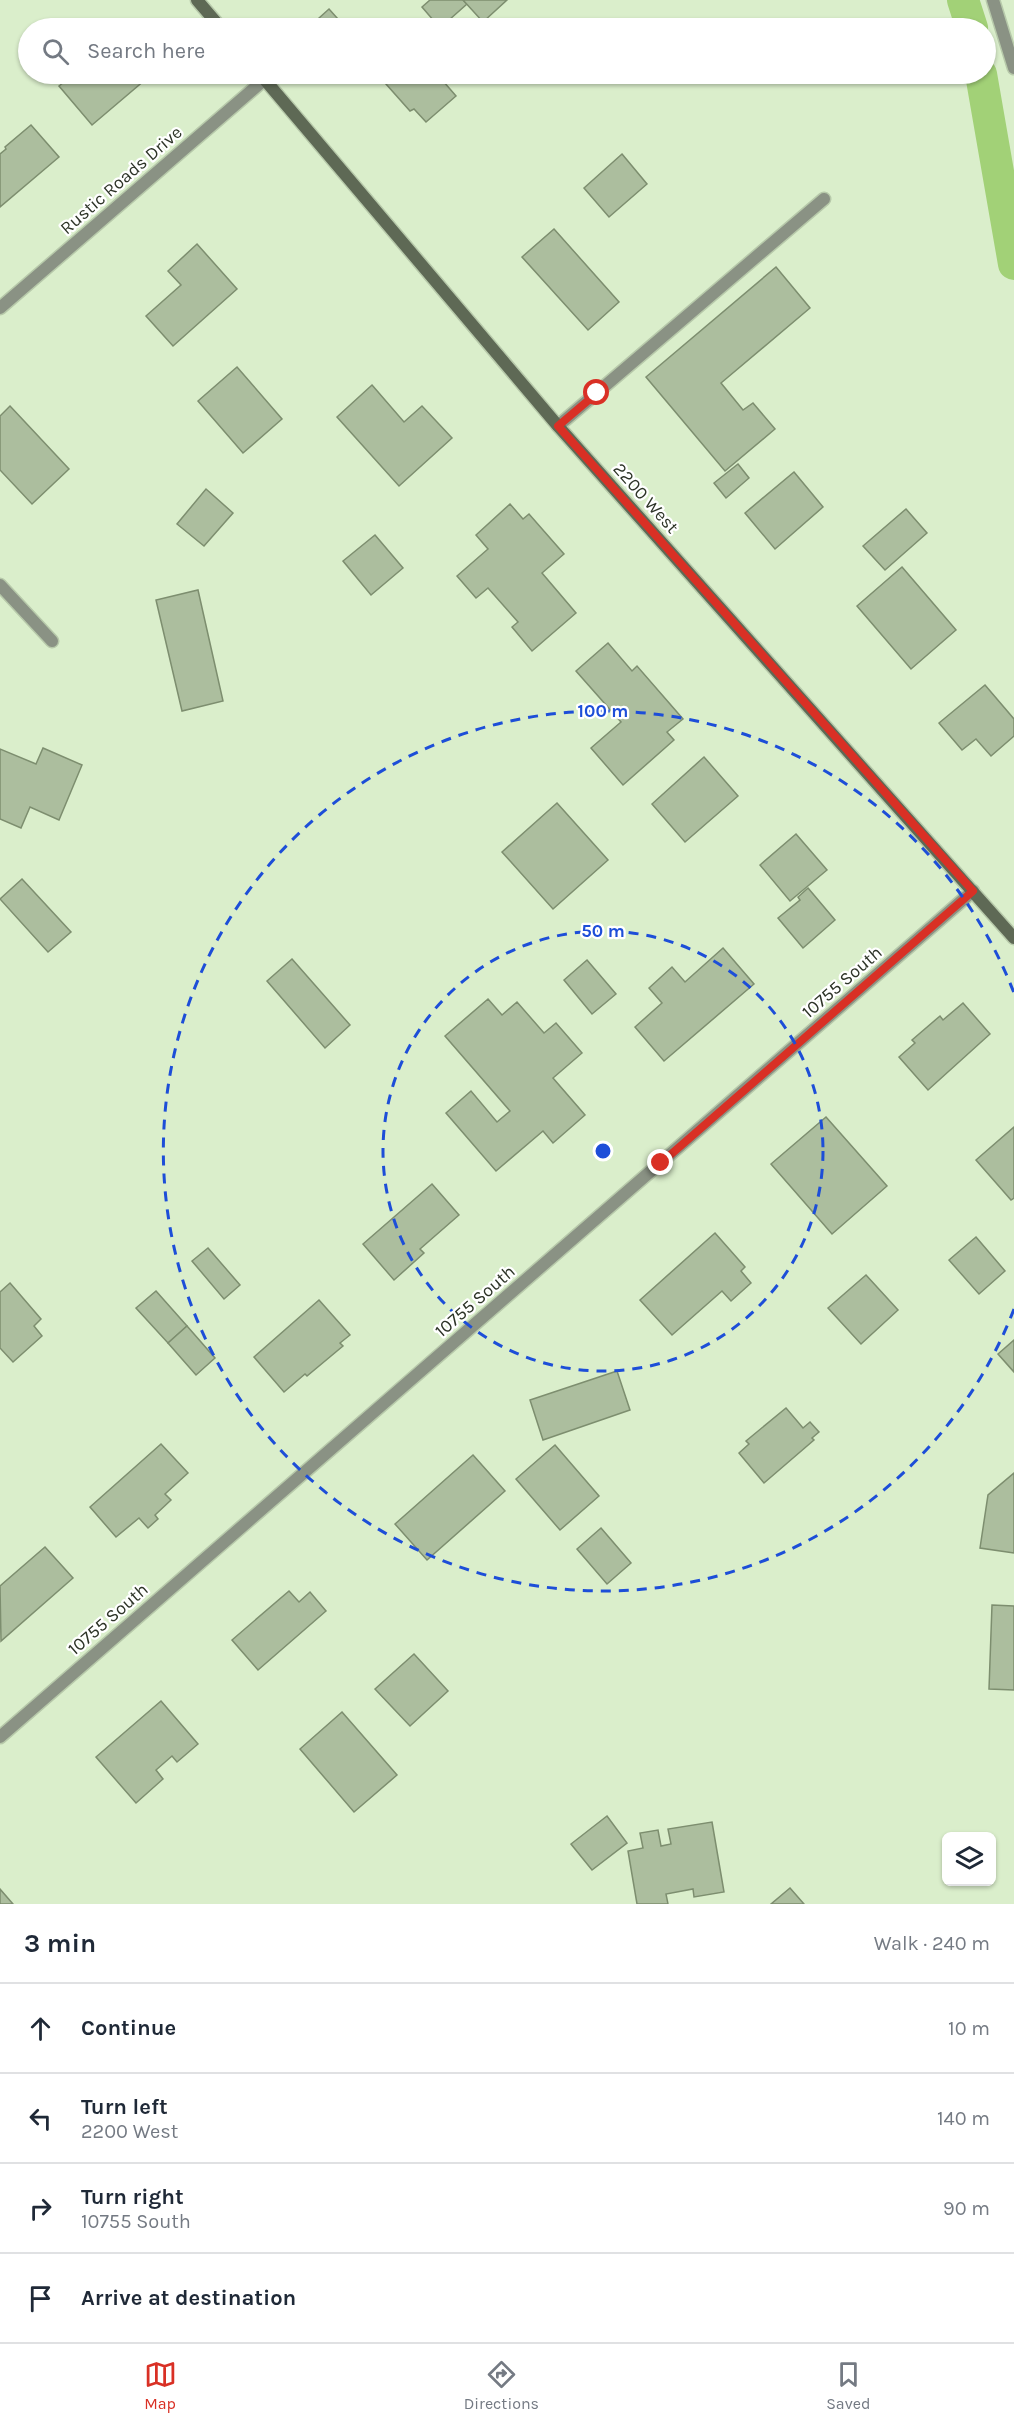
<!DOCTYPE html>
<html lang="en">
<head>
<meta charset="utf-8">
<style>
	:root { --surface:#fff; --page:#f6f6f7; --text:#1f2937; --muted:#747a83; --line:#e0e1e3; --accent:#d93025 }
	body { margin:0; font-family:Karla,sans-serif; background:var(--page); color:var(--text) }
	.controls { position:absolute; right:18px; bottom:18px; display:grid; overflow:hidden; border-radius:9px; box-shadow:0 2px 4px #0004 }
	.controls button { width:54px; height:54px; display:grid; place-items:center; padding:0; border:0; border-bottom:2px solid var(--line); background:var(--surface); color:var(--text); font:30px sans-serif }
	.stop { position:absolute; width:18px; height:18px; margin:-14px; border:4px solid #d93025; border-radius:50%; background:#fff }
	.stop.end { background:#d93025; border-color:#fff; box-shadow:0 2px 6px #0008 }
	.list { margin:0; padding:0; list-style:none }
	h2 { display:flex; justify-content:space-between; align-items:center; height:78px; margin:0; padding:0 24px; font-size:26px }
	h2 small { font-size:20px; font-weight:400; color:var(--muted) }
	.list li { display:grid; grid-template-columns:39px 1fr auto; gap:18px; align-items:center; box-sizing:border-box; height:90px; padding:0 24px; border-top:2px solid var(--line) }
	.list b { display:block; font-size:22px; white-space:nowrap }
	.list p { margin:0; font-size:20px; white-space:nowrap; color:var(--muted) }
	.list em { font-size:20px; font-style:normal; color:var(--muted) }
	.icon { flex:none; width:33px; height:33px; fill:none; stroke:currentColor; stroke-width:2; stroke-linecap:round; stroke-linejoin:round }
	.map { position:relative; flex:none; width:1014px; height:1904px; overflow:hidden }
	.search { position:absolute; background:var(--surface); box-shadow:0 2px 4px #0004; left:18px; right:18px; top:18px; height:66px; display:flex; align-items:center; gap:15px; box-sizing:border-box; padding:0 21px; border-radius:33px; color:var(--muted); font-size:22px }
	.sheet { height:438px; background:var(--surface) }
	nav { display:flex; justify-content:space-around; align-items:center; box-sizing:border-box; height:84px; border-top:2px solid var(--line); background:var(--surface); font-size:16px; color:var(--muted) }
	nav a { display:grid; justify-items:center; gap:3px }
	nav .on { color:var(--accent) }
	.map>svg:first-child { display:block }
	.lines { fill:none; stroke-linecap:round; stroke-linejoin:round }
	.canal { stroke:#a2d177; stroke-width:32 }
	.building { fill:#acbe9e; stroke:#7d8e6f; stroke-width:1.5 }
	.lane-casing { stroke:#b7c9aa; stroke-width:15 }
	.street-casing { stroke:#b7c9aa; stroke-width:15 }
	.secondary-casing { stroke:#b7c9aa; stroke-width:15 }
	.lane { stroke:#8a9284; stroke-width:12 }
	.street { stroke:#8a9284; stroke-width:12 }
	.secondary { stroke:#5e6955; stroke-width:12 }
	.route { stroke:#d93025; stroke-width:8 }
	.ring { fill:none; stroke:#1d4ed8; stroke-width:3; stroke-dasharray:10 8 }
	.labels { text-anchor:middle; stroke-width:4.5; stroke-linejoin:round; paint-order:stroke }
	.street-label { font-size:18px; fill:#2d3427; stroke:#fff }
	.centre { fill:#1d4ed8; stroke:#fff; stroke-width:3 }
	.ring-label { font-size:18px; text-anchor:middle; font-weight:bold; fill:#1d4ed8; stroke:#fff; stroke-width:4.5; stroke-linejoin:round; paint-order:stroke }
</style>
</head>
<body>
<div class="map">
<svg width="1014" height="1904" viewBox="0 0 1014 1904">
	<rect width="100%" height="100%" fill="#daeecb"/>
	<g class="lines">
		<!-- canal -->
		<g class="canal">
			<path d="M963,0L972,28"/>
			<path d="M981,74L1014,264"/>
		</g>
	</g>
	<!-- building -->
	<g class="building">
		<path d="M430,0H463L467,4L440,28L422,7Z"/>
		<path d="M463,0H507L483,22Z"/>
		<path d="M329,9L346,28H308Z"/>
		<path d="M74,74H152L92,125L59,86Z"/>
		<path d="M388,74H437L456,96L426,122L414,109L410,111L386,84L393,78Z"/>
		<path d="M31,125L59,157L0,207V154L6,149L5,147Z"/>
		<path d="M622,154L647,184L609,217L584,188Z"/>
		<path d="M554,229L619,302L588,330L522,257Z"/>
		<path d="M197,244L237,289L173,346L146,316L181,285L168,271Z"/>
		<path d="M776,267L810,308L721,383L743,410L753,403L775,429L725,471L646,377Z"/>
		<path d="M237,367L282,419L243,453L198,401Z"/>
		<path d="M372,385L404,422L422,406L452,438L399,486L337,417Z"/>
		<path d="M10,406L69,469L32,504L0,470V416Z"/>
		<path d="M738,464L749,478L726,498L714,483Z"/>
		<path d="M794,472L823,507L775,549L745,513Z"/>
		<path d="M206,489L233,513L204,546L177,524Z"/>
		<path d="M510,504L523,519L529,514L564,554L542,573L576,613L532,651L512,627L518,622L488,588L476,598L457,576L488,549L476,535Z"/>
		<path d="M906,509L927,533L885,570L863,546Z"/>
		<path d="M375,535L403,568L371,595L343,561Z"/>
		<path d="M902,567L956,630L911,669L857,606Z"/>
		<path d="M198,590L223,701L182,711L156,600Z"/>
		<path d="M608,643L632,671L637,666L683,719L667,732L674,740L623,785L591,748L621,722L576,671Z"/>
		<path d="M985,685L1014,719V736L991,756L976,739L962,750L939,723Z"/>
		<path d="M43,748L82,765L59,820L30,807L21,828L0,819V749L36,764Z"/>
		<path d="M704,757L738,796L685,842L652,804Z"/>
		<path d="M557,803L608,860L553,909L502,852Z"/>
		<path d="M796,834L827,870L790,901L760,865Z"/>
		<path d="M22,879L71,932L48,952L0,899Z"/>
		<path d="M808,888L835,920L803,948L778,918L800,900L798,897Z"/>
		<path d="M723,948L754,984L664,1061L635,1027L662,1003L649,988L672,967L685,982Z"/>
		<path d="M292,959L350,1025L325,1048L267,981Z"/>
		<path d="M587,960L616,994L592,1014L564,980Z"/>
		<path d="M488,999L502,1015L517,1002L544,1033L556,1023L582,1053L553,1078L585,1115L553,1143L543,1131L496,1171L446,1113L471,1091L497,1122L510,1111L445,1036Z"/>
		<path d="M963,1003L990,1034L928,1090L899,1057L915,1043L912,1040L940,1016L943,1020Z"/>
		<path d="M826,1117L887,1186L832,1234L771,1164Z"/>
		<path d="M1014,1127V1198L1011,1200L976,1160Z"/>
		<path d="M432,1184L459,1215L420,1249L424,1253L394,1280L363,1244Z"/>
		<path d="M715,1233L745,1267L741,1271L751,1283L731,1301L722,1291L672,1335L640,1300Z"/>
		<path d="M976,1237L1005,1271L979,1294L949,1260Z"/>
		<path d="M208,1248L240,1285L224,1299L192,1261Z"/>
		<path d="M866,1275L898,1310L861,1344L828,1308Z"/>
		<path d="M10,1283L41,1319L34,1326L42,1336L13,1362L0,1348V1292Z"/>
		<path d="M156,1291L187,1326L168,1343L136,1308Z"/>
		<path d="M319,1300L350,1335L340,1343L343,1346L307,1376L305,1374L284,1392L254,1357Z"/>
		<path d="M187,1326L215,1358L196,1375L168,1343Z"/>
		<path d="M1014,1340V1372L998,1354Z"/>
		<path d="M617,1371L630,1410L543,1440L530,1400Z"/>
		<path d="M786,1408L803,1428L810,1422L819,1432L812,1438L814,1440L764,1483L739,1453L749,1444L746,1441Z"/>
		<path d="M161,1444L188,1473L165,1494L171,1500L155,1515L158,1519L148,1528L139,1518L116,1537L90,1507Z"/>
		<path d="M555,1445L599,1496L560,1530L516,1479Z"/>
		<path d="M473,1455L505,1491L427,1560L395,1524Z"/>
		<path d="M1014,1473V1553L980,1548L988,1495Z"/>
		<path d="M601,1528L631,1563L607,1584L577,1549Z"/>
		<path d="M45,1547L73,1578L1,1641L0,1586Z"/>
		<path d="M289,1591L299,1602L310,1592L326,1611L258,1670L232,1640Z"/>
		<path d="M992,1605L1014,1606V1690L989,1689Z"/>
		<path d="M414,1654L448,1691L410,1726L375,1689Z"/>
		<path d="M161,1701L198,1744L177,1762L172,1756L156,1770L163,1779L136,1803L96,1757Z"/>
		<path d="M342,1712L397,1775L354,1812L300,1749Z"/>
		<path d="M607,1816L627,1843L592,1870L571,1844Z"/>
		<path d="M712,1822L724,1892L694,1897L693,1889L666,1894L668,1904H637L628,1851L643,1848L640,1833L658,1830L661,1846L671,1844L668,1829Z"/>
		<path d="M790,1888L804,1904H771Z"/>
		<path d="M0,1889L13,1904H0Z"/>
	</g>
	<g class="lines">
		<!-- lane casing -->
		<g class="lane-casing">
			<g id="lane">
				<path d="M993,0L1014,68"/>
				<path d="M558,426L824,199"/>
			</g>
		</g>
		<!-- street casing -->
		<g class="street-casing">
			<g id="street">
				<path d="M0,308L265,79"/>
				<path d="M0,585L52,641"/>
				<path d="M0,1737L973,891"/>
			</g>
		</g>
		<!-- secondary casing -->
		<g class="secondary-casing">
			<g id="secondary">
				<path d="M197,0L221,28"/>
				<path d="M260,74L558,426L1014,938"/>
			</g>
		</g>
		<!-- lane -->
		<use href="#lane" class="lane"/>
		<!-- street -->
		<use href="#street" class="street"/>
		<!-- secondary -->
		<use href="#secondary" class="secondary"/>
	</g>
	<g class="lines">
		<!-- route -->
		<path class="route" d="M597,393L558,426L973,891L661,1163"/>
	</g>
	<!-- distance rings -->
	<g class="ring">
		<circle cx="603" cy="1151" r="220"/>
		<path d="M1014 1309A440 440 0 1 1 1014 993"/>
	</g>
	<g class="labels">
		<!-- street labels -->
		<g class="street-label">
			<text transform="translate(121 180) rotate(-41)" y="6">Rustic Roads Drive</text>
			<text transform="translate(646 498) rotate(48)" y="6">2200 West</text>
			<text transform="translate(842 982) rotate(-41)" y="6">10755 South</text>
			<text transform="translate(475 1301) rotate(-41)" y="6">10755 South</text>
			<text transform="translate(108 1619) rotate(-41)" y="6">10755 South</text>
		</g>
	</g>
	<circle cx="603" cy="1151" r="9" class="centre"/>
	<g class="ring-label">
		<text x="603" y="717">100 m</text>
		<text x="603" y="937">50 m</text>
	</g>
</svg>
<div class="controls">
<button><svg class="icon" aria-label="layers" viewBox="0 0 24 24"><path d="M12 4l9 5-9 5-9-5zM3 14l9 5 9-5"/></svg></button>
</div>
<div class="stop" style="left:597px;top:393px"></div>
<div class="stop end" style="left:661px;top:1163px"></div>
<div class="search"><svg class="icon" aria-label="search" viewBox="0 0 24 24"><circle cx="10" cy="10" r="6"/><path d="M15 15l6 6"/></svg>Search here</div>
</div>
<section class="sheet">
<h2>3 min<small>Walk · 240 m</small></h2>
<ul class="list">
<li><svg class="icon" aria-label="ahead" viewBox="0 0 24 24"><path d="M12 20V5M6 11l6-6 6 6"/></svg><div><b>Continue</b></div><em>10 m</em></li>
<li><svg class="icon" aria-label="left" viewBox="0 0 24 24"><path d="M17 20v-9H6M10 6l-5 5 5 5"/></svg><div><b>Turn left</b><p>2200 West</p></div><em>140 m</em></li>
<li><svg class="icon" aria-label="right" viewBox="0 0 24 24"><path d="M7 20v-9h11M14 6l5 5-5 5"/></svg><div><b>Turn right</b><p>10755 South</p></div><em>90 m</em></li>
<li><svg class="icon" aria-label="arrive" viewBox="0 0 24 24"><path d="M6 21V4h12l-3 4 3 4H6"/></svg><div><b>Arrive at destination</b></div></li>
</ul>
</section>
<nav>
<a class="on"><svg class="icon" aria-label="map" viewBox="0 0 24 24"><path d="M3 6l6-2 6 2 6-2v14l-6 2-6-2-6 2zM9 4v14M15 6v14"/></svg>Map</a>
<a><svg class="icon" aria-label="directions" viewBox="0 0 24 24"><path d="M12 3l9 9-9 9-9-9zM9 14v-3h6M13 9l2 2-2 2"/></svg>Directions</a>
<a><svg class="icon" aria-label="saved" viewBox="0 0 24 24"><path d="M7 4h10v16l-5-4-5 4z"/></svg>Saved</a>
</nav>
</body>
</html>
